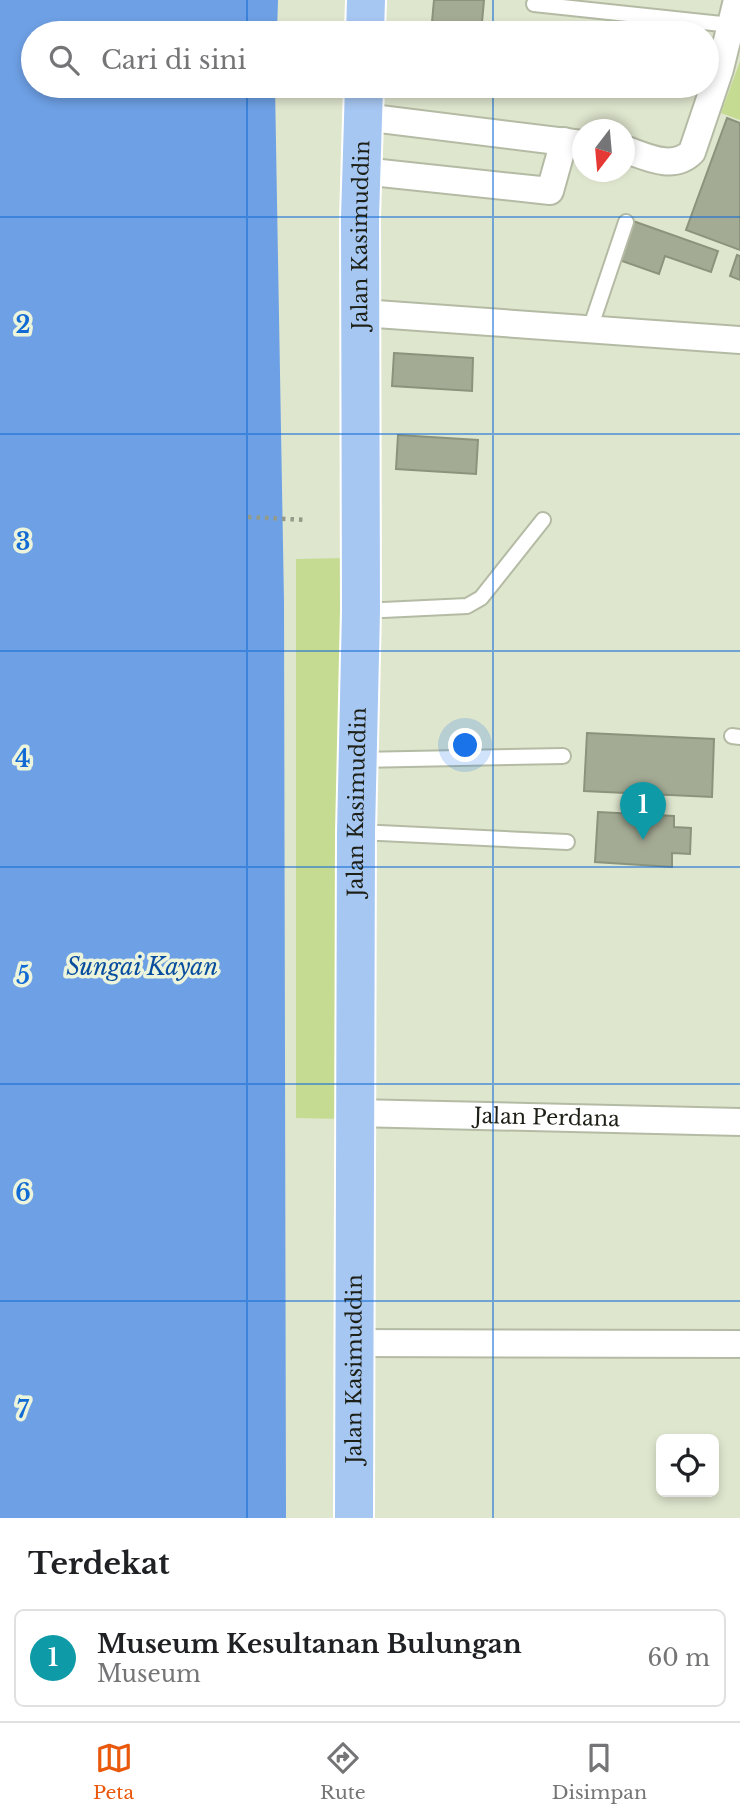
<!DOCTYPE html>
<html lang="id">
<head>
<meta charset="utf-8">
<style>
	:root { --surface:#fff; --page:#f6f6f6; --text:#202124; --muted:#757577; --line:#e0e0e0; --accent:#ea580c }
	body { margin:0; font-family:"Libre Baskerville",serif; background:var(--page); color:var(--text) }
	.controls { position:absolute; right:21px; bottom:21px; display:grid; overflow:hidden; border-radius:10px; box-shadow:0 4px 10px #0003 }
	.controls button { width:63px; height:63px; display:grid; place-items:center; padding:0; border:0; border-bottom:2px solid var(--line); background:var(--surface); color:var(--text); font:35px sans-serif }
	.compass { position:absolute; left:572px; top:119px; width:63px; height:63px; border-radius:50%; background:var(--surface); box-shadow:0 4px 10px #0003; rotate:196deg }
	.you { position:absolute; left:466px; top:746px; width:24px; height:24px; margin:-18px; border:5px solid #fff; border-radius:50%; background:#1a73e8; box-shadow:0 0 0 10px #1a73e833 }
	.badge { display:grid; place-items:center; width:46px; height:46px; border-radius:50%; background:var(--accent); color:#fff; font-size:23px; font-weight:700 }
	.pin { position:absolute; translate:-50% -58px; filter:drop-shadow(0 2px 4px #0008) }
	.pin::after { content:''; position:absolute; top:37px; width:24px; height:21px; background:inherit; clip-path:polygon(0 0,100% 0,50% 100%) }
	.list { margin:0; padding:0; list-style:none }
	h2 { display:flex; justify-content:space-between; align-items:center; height:91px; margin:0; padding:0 28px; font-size:30px }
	h2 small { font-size:23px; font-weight:400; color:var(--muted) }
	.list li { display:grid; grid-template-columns:46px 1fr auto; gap:21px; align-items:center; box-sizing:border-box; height:98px; margin:0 14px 14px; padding:0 14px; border:2px solid var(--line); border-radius:10px }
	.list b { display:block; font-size:26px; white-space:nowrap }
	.list p { margin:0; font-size:23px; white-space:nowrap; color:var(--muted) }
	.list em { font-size:23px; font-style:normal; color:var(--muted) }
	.icon { flex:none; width:38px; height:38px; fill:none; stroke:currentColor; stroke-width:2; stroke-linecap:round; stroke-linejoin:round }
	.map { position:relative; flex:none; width:740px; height:1518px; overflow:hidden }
	.search { position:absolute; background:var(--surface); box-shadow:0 4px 10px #0003; left:21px; right:21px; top:21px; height:77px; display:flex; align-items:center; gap:18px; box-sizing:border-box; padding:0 24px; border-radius:38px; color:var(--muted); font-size:26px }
	.sheet { height:203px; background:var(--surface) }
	nav { display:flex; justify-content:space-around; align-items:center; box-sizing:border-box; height:98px; border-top:2px solid var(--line); background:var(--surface); font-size:19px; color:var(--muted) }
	nav a { display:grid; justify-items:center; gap:4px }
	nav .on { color:var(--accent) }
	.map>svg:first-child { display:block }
	.green { fill:#c6db92 }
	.water { fill:#6ea0e5 }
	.building { fill:#a4ab94; stroke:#8c937c; stroke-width:2 }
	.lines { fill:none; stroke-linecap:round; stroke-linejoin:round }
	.lane-casing { stroke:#b4bba4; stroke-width:18 }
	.street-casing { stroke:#b4bba4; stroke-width:30 }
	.primary-casing { stroke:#fff; stroke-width:42 }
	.path { stroke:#959a88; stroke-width:4.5; stroke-dasharray:3.5 5; stroke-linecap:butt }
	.lane { stroke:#fff; stroke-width:14 }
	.street { stroke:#fff; stroke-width:26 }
	.primary { stroke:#a7c7f3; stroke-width:38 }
	.grid { fill:none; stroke:#126bd4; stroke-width:2; stroke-opacity:0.55 }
	.labels { text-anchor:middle; stroke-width:7; stroke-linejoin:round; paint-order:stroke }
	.street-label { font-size:21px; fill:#1d2017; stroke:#ecf4db }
	.water-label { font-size:23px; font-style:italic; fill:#094e9e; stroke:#ecf4db }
	.grid-label { font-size:23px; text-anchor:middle; font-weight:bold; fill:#126bd4; stroke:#ecf4db; stroke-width:7; stroke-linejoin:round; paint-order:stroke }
</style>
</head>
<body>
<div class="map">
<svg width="740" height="1518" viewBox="0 0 740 1518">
	<rect width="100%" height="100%" fill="#dfe6ce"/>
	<!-- green -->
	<g class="green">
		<path d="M740,61V120L721,113Z"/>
		<path d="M348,558L341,1119L296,1118V559Z"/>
	</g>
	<!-- water -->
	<path class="water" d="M0,0H278L277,33H33V86H275L284,602L286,1518H0Z"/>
	<!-- building -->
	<g class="building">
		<path d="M434,0H484L481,33H431Z"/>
		<path d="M727,118L740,123V250L686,230Z"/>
		<path d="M633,221L718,251L711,272L665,256L659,274L619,260Z"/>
		<path d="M737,255L740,256V280L730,276Z"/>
		<path d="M394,353L473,358L472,391L392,386Z"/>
		<path d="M398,435L478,440L476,474L396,469Z"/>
		<path d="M587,733L714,739L712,797L584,791Z"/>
		<path d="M598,812L674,816V827L691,828L690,854L672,853V867L595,862Z"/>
	</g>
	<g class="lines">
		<!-- lane casing -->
		<g class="lane-casing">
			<g id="lane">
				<path d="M534,4L731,25"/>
				<path d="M590,329L626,222"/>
				<path d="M362,611L467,606L481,598L543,520"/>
				<path d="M732,736L740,737"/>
				<path d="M358,760L563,756"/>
				<path d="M359,832L567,842"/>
			</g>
		</g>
		<!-- street casing -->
		<g class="street-casing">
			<g id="street">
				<path d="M364,117L582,144"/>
				<path d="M624,149C647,157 673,171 692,152L720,69L737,0"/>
				<path d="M362,171L550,191L564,141"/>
				<path d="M362,313L740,340"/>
				<path id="s1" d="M355,1113L740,1122"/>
				<path d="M353,1343L740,1344"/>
			</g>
		</g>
		<!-- primary casing -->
		<g class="primary-casing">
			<g id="primary">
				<path d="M365,33L366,0"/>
				<path id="s2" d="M354,1518L356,832L361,611L360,218L364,86"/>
			</g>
		</g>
		<!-- path -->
		<path class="path" d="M248,517L307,520"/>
		<!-- lane -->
		<use href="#lane" class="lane"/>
		<!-- street -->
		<use href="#street" class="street"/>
		<!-- primary -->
		<use href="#primary" class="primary"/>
	</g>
	<!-- grid -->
	<path class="grid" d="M247,0V33M493,0V33M247,86V1518M493,86V1518M0,217H740M0,434H740M0,651H740M0,867H740M0,1084H740M0,1301H740"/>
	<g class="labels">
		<!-- street labels -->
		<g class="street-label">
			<text dy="7" stroke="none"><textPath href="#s2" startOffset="1283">Jalan Kasimuddin</textPath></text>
			<text dy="7" stroke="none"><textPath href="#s2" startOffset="716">Jalan Kasimuddin</textPath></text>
			<text dy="7" stroke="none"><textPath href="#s1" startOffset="192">Jalan Perdana</textPath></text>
			<text dy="7" stroke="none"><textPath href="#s2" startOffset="149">Jalan Kasimuddin</textPath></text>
		</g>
		<!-- water labels -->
		<g class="water-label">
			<text x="142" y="975">Sungai Kayan</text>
		</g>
	</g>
	<g class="grid-label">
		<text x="23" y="333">2</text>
		<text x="23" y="550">3</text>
		<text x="23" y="767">4</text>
		<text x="23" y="984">5</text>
		<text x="23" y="1201">6</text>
		<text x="23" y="1418">7</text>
	</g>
</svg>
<div class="controls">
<button><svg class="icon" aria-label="locate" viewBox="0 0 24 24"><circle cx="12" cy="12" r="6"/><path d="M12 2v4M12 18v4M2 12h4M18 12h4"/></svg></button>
</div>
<svg class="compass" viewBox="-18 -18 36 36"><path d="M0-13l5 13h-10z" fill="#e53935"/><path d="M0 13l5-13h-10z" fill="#757577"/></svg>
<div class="you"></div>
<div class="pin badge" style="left:643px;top:840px;background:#0f9aa8">1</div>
<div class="search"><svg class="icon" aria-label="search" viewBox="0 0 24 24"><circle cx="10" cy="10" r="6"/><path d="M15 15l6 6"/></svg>Cari di sini</div>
</div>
<section class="sheet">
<h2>Terdekat<small></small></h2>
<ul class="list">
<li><span class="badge" style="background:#0f9aa8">1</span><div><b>Museum Kesultanan Bulungan</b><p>Museum</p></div><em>60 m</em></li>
</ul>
</section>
<nav>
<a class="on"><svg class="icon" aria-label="map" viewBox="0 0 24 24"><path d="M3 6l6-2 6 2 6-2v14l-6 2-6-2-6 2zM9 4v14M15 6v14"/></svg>Peta</a>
<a><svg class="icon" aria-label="directions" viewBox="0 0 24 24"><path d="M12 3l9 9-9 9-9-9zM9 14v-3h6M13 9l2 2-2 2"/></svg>Rute</a>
<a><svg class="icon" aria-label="saved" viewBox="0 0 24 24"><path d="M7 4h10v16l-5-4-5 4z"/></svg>Disimpan</a>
</nav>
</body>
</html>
